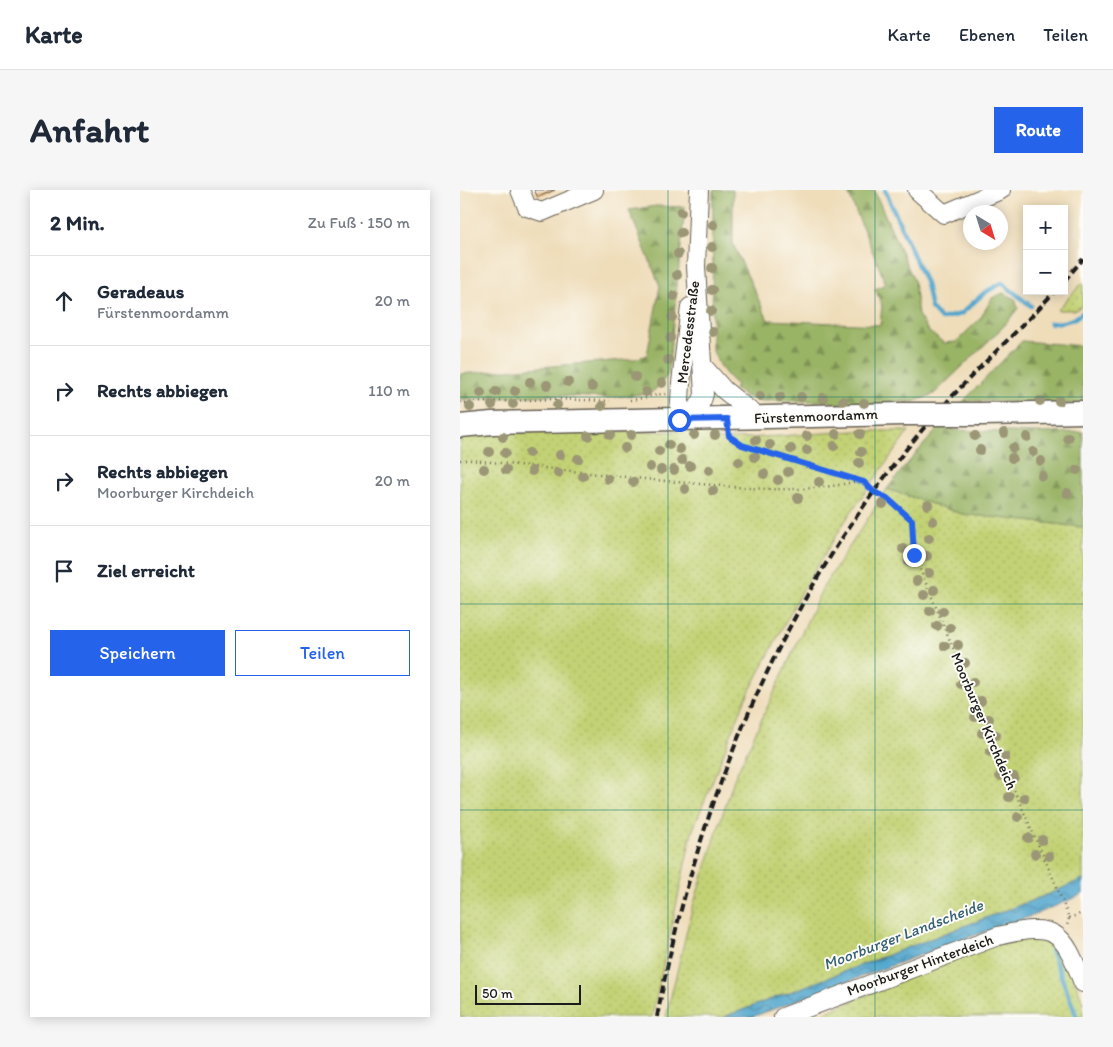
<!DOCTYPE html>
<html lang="de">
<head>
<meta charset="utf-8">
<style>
	:root { --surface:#fff; --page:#f6f6f7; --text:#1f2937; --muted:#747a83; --line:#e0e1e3; --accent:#2563eb }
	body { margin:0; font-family:Itim,sans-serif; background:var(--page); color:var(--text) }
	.controls { position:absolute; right:15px; top:15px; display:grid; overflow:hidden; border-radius:0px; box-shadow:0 2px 12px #0003 }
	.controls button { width:45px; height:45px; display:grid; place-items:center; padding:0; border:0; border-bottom:1px solid var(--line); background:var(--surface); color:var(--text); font:25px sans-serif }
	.compass { position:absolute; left:503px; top:15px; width:45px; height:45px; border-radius:50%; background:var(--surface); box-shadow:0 2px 12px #0003; rotate:142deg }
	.scale { position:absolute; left:15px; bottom:12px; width:106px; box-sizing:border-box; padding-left:5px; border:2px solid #1c1c1c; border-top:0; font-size:14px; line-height:18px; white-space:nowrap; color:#1c1c1c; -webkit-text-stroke:4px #fdfcf7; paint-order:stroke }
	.stop { position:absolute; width:15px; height:15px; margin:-11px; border:4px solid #2563eb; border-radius:50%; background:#fff }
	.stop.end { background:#2563eb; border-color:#fff; box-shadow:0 1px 5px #0008 }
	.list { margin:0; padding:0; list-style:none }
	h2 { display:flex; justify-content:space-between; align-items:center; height:65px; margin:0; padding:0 20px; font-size:21px }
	h2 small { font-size:16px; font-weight:400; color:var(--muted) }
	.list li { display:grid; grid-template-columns:32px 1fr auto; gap:15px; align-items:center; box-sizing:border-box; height:90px; padding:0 20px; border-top:1px solid var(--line) }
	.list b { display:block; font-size:19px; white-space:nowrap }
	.list p { margin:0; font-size:16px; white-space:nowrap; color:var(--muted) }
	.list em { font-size:16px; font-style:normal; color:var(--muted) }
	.actions { display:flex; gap:10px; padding:15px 20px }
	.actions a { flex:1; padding:11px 0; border:1px solid var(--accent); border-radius:0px; text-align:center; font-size:18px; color:var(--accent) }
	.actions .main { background:var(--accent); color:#fff }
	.icon { flex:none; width:28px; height:28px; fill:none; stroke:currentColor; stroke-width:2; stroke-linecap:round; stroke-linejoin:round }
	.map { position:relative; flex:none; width:623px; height:827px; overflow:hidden; border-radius:0px }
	header { display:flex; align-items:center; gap:30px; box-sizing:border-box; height:70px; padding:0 25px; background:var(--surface); border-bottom:1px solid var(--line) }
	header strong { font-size:24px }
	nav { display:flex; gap:28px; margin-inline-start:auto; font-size:18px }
	.intro { display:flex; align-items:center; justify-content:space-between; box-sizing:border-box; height:120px; padding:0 30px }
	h1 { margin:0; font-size:35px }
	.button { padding:12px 22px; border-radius:0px; background:var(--accent); color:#fff; font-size:18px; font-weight:700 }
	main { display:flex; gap:30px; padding:0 30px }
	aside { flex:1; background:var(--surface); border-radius:0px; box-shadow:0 2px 12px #0003 }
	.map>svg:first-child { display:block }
	.grass { fill:url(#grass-dots); stroke:#707748 }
	.forest { fill:url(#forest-firs); stroke:#5b6841 }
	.water { fill:url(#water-waves); stroke:#366074 }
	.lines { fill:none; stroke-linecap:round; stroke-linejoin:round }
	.stream { stroke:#50a5cc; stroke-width:4.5 }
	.building { fill:#e0a969 }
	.minor-casing { stroke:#666053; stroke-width:20 }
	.major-casing { stroke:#666053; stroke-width:25 }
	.path { stroke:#666053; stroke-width:2.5; stroke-dasharray:1 4; stroke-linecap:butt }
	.minor { stroke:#fff; stroke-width:18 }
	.major { stroke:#fff; stroke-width:22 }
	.rail { stroke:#1c1c1c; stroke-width:4; stroke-dasharray:8 4; stroke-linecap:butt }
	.major-bridge-casing { stroke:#666053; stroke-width:25; stroke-linecap:butt }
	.major-bridge { stroke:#fff; stroke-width:22 }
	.tree { fill:#9b9674 }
	.route { stroke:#2563eb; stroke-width:6 }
	.grid { fill:none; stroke:#0f766e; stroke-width:1; stroke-opacity:0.55 }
	.labels { text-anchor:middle; stroke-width:4; stroke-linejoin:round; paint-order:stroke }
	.street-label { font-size:15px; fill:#1c1c1c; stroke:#fdfcf7 }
	.water-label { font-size:16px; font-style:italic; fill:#366074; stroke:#fdfcf7 }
</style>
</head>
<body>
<header>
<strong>Karte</strong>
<nav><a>Karte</a><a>Ebenen</a><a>Teilen</a></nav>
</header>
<div class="intro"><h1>Anfahrt</h1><a class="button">Route</a></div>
<main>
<aside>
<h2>2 Min.<small>Zu Fuß · 150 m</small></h2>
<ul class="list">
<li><svg class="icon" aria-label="ahead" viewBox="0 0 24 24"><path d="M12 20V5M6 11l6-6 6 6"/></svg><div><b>Geradeaus</b><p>Fürstenmoordamm</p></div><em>20 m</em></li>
<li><svg class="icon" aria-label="right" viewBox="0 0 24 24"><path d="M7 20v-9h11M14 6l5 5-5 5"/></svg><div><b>Rechts abbiegen</b></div><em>110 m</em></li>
<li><svg class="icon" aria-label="right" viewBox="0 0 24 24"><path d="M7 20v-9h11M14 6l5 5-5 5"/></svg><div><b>Rechts abbiegen</b><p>Moorburger Kirchdeich</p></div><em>20 m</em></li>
<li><svg class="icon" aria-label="arrive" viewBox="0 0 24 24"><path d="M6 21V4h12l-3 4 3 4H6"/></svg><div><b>Ziel erreicht</b></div></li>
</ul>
<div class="actions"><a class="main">Speichern</a><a>Teilen</a></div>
</aside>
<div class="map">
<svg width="623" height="827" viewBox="0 0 623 827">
	<defs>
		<pattern id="grass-dots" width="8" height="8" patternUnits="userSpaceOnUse" patternTransform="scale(1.25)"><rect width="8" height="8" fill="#c3d274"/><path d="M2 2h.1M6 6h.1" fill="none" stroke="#a7b464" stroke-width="1.8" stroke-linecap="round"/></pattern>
		<pattern id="forest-firs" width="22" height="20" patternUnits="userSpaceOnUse" patternTransform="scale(1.25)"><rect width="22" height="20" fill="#9ab466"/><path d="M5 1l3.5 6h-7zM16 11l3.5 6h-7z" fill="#7d9253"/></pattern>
		<pattern id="water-waves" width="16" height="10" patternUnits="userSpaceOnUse" patternTransform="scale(1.25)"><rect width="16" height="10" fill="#50a5cc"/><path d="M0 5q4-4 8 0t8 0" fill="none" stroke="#4286a5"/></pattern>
	</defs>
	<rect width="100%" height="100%" fill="#fdfcf7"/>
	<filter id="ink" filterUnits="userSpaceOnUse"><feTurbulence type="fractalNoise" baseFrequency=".02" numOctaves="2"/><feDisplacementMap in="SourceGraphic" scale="10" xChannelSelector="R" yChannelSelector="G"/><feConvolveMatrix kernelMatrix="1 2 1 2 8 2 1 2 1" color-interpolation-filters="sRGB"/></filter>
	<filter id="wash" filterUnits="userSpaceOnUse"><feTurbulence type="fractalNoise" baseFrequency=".0096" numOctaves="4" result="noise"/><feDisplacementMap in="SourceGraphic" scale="20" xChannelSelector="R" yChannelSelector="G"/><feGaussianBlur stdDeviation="1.12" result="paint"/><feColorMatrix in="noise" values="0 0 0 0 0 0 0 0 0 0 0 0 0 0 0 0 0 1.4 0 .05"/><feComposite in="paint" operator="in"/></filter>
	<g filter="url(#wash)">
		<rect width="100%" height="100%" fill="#efddba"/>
		<!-- grass -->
		<g class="grass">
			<path d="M623,92V115L616,120H597Z"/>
			<path d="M257,241V250L396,241H449L389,325L339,406L285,510L232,642L192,827H0V247L48,243Z"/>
			<path d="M427,299L502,324L623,337V689L589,704L264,827H206L232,719L274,589L362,399Z"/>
			<path d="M572,746L588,752L598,760L612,784L623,812V827H354L534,752Z"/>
		</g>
		<!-- forest -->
		<g class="forest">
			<path d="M253,0H273V54L308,130L420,135L422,115L415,99L426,94L387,0H414L454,91L458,125L469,142L484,153L496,152L520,129L532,108L543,103L555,109L558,118L545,135L474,204L453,212H434L432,216H388L364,211H301L285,206L274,199L277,195C264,184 257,173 252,158Z"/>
			<path d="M196,16L225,17L208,184L200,195L191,203L147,208L91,205L0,210V184L175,169L187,165L200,96L169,20Z"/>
			<path d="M562,151L623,156V214H553V212L510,211L492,240L578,243L623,242V337L502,324L427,299C468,246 515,199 562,151Z"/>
		</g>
		<!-- water -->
		<path class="water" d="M623,689V704L577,724L501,750L292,827H264L589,704Z"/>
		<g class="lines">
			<!-- stream -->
			<g class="stream">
				<path d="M425,0L466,94L471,118L481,129L501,124L524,103L542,93L571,116"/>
				<path d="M590,133C603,133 614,131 623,122"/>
				<path d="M591,760L617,827"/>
			</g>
		</g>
		<g id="blocks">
			<!-- building -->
			<path class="building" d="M74,0H95L78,7Z"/>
		</g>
	</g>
	<g filter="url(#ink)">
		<use href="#blocks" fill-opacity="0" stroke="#666053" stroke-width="1"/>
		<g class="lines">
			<!-- minor casing -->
			<g class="minor-casing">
				<g id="minor">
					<path d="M60,0L67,17L82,22L134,0"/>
					<path d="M457,0L484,24L541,0"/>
					<path d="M242,175L264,200L299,228"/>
					<path d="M219,230C231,224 241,218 244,204L236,77L239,0"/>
					<path d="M219,230L221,193L230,117"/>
					<path d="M323,827L538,746C595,732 603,740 623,793"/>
				</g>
			</g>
			<!-- major casing -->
			<g class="major-casing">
				<g id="major">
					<path d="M520,224L623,222"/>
					<path d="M0,236L32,233L443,224"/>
				</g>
			</g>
			<!-- path -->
			<g class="path">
				<path d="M170,210C183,209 194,204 206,204"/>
				<path d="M0,213L94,209L150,211"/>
				<path d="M269,247L282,255L403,292L414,302L427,308L452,330L454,365L531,548L596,695L609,728L607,736"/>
				<path d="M0,270H10C83,277 155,287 229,293C288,298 339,305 398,291"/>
				<path d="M609,728L623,723"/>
			</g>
			<!-- minor -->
			<use href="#minor" class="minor"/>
			<!-- major -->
			<use href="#major" class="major"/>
			<!-- rail -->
			<g class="rail">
				<path d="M604,91L623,69"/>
				<path d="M197,827C237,613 321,407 463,239C504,190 552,148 595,101"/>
			</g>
			<!-- major-bridge casing -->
			<g class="major-bridge-casing">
				<path id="major-bridge" d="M443,224H520"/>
			</g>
			<!-- major-bridge -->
			<use href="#major-bridge" class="major-bridge"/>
		</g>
		<!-- trees -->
		<g class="tree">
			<circle cx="221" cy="22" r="5"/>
			<circle cx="253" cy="35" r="5"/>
			<circle cx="221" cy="43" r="5"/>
			<circle cx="252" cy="57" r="5"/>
			<circle cx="218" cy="64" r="5"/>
			<circle cx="252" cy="78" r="5"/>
			<circle cx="217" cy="85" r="5"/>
			<circle cx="252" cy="100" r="5"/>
			<circle cx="214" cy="106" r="5"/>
			<circle cx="251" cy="121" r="5"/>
			<circle cx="212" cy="127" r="5"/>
			<circle cx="253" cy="142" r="5"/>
			<circle cx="210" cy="148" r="5"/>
			<circle cx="208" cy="170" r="5"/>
			<circle cx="175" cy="187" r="5"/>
			<circle cx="70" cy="192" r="5"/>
			<circle cx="108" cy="192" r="5"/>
			<circle cx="202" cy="193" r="5"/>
			<circle cx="87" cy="195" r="5"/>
			<circle cx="132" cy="197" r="5"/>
			<circle cx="55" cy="201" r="5"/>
			<circle cx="36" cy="202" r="5"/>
			<circle cx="186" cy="202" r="5"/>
			<circle cx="21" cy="203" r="5"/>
			<circle cx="300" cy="206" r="5"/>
			<circle cx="320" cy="207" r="5"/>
			<circle cx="341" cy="207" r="5"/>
			<circle cx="363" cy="208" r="5"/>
			<circle cx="383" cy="211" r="5"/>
			<circle cx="580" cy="211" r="5"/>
			<circle cx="599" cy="211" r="5"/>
			<circle cx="404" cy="213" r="5"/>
			<circle cx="53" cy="214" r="5"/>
			<circle cx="32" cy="215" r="5"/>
			<circle cx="97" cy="215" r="5"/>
			<circle cx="142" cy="216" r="5"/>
			<circle cx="10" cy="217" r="5"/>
			<circle cx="544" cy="243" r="5"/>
			<circle cx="376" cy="244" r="5"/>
			<circle cx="400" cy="244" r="5"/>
			<circle cx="150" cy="245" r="5"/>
			<circle cx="171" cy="245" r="5"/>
			<circle cx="234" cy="245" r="5"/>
			<circle cx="255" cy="245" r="5"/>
			<circle cx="128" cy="246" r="5"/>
			<circle cx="347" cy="246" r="5"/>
			<circle cx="515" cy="246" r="5"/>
			<circle cx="43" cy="247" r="5"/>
			<circle cx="567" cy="247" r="5"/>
			<circle cx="608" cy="248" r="5"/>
			<circle cx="296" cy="250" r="5"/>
			<circle cx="209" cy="255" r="5"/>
			<circle cx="310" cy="255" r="5"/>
			<circle cx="374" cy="256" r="5"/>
			<circle cx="165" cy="258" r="5"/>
			<circle cx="553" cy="258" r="5"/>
			<circle cx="220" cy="259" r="5"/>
			<circle cx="331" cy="259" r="5"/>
			<circle cx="347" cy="260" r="5"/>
			<circle cx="520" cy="260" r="5"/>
			<circle cx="199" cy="261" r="5"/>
			<circle cx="29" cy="262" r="5"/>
			<circle cx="401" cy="262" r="5"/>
			<circle cx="573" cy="262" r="5"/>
			<circle cx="45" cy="263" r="5"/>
			<circle cx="69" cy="263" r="5"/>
			<circle cx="100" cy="265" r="5"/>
			<circle cx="295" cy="267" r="5"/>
			<circle cx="552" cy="268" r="5"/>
			<circle cx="118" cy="269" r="5"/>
			<circle cx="222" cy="270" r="5"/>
			<circle cx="581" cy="271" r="5"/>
			<circle cx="279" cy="272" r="5"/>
			<circle cx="399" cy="273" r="5"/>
			<circle cx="230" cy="276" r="5"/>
			<circle cx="190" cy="277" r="5"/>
			<circle cx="24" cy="279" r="5"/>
			<circle cx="46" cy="280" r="5"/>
			<circle cx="201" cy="280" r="5"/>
			<circle cx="214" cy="280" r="5"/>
			<circle cx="249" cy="280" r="5"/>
			<circle cx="617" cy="280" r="5"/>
			<circle cx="72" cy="281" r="5"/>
			<circle cx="328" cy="282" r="5"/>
			<circle cx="98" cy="283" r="5"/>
			<circle cx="304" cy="284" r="5"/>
			<circle cx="123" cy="286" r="5"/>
			<circle cx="582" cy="286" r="5"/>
			<circle cx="148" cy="289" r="5"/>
			<circle cx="318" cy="290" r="5"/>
			<circle cx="173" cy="292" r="5"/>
			<circle cx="359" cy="292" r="5"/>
			<circle cx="225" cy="299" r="5"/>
			<circle cx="253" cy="301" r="5"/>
			<circle cx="607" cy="303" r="5"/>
			<circle cx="338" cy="308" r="5"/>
			<circle cx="423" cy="314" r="5"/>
			<circle cx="468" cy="315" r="5"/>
			<circle cx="473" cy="331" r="5"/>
			<circle cx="469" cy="348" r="5"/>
			<circle cx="443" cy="359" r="5"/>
			<circle cx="467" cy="366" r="5"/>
			<circle cx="449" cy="372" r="5"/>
			<circle cx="469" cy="383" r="5"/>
			<circle cx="457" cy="391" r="5"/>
			<circle cx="474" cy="400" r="5"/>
			<circle cx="464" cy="405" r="5"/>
			<circle cx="470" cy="421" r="5"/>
			<circle cx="483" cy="421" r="5"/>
			<circle cx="477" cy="436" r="5"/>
			<circle cx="490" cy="438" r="5"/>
			<circle cx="498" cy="455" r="5"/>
			<circle cx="485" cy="456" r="5"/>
			<circle cx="505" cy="473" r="5"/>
			<circle cx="513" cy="492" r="5"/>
			<circle cx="501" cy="494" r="5"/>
			<circle cx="521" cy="511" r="5"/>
			<circle cx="515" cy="527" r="5"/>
			<circle cx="529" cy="529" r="5"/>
			<circle cx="522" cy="543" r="5"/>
			<circle cx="536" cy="545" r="5"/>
			<circle cx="530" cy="562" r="5"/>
			<circle cx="545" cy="567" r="5"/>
			<circle cx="540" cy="586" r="5"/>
			<circle cx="554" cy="587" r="5"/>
			<circle cx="549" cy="607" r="5"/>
			<circle cx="564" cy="608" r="5"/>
			<circle cx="558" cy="627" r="5"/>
			<circle cx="568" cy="648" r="5"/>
			<circle cx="582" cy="650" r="5"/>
			<circle cx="575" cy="664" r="5"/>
			<circle cx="589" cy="666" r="5"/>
		</g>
	</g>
	<g class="lines" filter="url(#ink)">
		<!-- route -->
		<path class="route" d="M219,230L267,229L269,246L282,255L404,292L414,302L427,308L452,330L454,365"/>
	</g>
	<!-- grid -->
	<path class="grid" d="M208,0V827M415,0V827M0,207H623M0,414H623M0,620H623"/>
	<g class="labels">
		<!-- street labels -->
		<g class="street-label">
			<text transform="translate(228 142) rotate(-83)" y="5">Mercedesstraße</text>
			<text transform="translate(356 226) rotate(-2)" y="5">Fürstenmoordamm</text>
			<text transform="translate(524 531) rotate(67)" y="5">Moorburger Kirchdeich</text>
			<text transform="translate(460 775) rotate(-20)" y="5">Moorburger Hinterdeich</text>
		</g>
		<!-- water labels -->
		<g class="water-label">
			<text transform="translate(443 744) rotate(-21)" y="6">Moorburger Landscheide</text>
		</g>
	</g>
</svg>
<div class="controls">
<button>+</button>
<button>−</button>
</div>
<svg class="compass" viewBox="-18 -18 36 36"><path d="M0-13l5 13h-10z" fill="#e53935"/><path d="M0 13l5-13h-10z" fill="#747a83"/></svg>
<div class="scale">50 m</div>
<div class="stop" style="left:219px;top:230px"></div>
<div class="stop end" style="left:454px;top:365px"></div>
</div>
</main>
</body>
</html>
